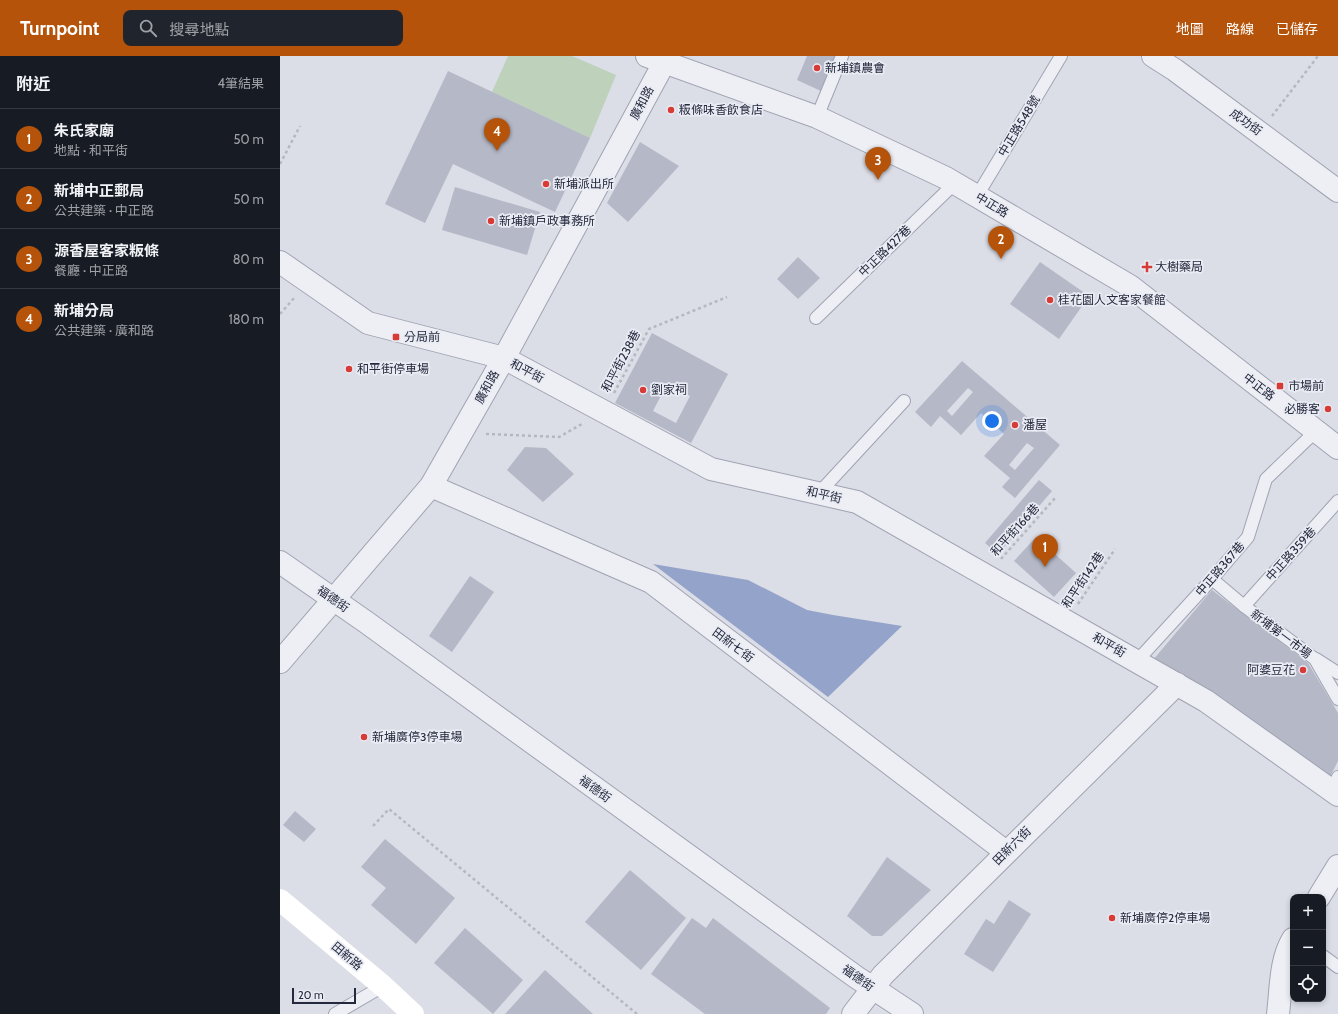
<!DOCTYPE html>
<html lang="zh-TW">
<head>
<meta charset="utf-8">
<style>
	:root { --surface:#171b24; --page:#20242c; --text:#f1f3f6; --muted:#9ea1a6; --line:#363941; --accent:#b45309 }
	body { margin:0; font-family:Cabin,"Noto Sans TC",sans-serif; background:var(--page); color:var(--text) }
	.controls { position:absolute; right:12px; bottom:12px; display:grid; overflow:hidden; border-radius:8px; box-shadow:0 2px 6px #0003 }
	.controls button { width:36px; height:36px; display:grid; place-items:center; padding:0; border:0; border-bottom:1px solid var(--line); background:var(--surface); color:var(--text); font:20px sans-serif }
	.scale { position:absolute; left:12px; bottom:10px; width:64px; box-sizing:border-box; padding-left:4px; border:2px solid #24293d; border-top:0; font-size:11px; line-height:14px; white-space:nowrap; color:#24293d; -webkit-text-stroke:3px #eaecf4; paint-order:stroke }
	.you { position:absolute; left:712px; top:365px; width:14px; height:14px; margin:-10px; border:3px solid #fff; border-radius:50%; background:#1a73e8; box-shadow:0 0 0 6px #1a73e833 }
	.badge { display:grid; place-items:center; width:26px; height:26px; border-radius:50%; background:var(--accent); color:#fff; font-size:13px; font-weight:700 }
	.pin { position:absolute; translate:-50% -33px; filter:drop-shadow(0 1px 2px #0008) }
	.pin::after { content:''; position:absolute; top:21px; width:14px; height:12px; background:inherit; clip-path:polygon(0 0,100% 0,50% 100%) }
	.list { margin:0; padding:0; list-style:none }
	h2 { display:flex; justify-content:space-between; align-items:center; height:52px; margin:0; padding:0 16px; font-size:17px }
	h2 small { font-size:13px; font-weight:400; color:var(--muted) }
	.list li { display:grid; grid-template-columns:26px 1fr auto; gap:12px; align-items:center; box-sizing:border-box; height:60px; padding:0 16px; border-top:1px solid var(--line) }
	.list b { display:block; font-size:15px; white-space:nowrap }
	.list p { margin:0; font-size:13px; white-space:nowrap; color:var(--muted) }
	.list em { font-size:13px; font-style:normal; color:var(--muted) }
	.icon { flex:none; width:22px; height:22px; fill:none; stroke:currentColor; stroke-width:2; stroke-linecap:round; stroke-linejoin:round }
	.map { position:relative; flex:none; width:1058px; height:958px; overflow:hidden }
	header { display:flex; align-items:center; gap:24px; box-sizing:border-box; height:56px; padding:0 20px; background:var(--accent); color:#fff }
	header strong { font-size:19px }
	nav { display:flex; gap:22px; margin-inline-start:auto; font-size:14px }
	.search { width:280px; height:36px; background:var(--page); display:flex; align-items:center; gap:10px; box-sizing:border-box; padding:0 14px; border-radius:8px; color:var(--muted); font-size:15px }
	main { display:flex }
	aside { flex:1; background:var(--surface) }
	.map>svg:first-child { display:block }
	.green { fill:#bdd1bb }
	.water { fill:#93a3ca }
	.building { fill:#b5b8c7; fill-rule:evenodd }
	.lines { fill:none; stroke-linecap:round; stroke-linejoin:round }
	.service-casing { stroke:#a0a3b1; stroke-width:14 }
	.minor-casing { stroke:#a0a3b1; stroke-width:24 }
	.tertiary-casing { stroke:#a0a3b1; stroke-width:24 }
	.path { stroke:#b5b8c1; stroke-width:2.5; stroke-dasharray:3 3; stroke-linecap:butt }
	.service { stroke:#eeeff5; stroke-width:12 }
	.minor { stroke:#eeeff5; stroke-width:22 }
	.tertiary { stroke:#eeeff5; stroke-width:22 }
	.secondary { stroke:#fff; stroke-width:22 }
	.poi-dot { fill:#d73b35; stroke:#eaecf4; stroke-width:1.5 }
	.labels { text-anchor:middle; stroke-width:3.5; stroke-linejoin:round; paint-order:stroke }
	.poi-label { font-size:12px; fill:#24293d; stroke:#eaecf4; text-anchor:start }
	.street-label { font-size:12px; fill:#24293d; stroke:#eaecf4 }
</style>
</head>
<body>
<header>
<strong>Turnpoint</strong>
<div class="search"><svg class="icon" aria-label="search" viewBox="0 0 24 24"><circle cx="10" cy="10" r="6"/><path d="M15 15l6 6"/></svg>搜尋地點</div>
<nav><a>地圖</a><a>路線</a><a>已儲存</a></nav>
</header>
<main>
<aside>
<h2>附近<small>4筆結果</small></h2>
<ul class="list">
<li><span class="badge">1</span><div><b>朱氏家廟</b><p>地點 · 和平街</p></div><em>50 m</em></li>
<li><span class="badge">2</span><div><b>新埔中正郵局</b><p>公共建築 · 中正路</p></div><em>50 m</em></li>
<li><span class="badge">3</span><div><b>源香屋客家粄條</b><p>餐廳 · 中正路</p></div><em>80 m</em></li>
<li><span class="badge">4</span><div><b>新埔分局</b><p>公共建築 · 廣和路</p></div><em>180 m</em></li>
</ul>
</aside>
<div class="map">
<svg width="1058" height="958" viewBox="0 0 1058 958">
	<rect width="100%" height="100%" fill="#dbdde7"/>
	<!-- green -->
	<path class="green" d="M228,0H292L336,19L310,82L212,36Z"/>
	<!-- water -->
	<path class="water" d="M373,508L468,524L527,554L553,559L622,570L548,641Z"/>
	<!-- building -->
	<g class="building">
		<path d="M527,0H556L541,35L517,24Z"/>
		<path d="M168,15L310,82L275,156L173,108L145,167L105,148Z"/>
		<path d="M360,86L399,110L348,166L327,147Z"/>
		<path d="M175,131L260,156L247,199L162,174Z"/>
		<path d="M518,201L540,222L518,243L497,223Z"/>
		<path d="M760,206L809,240L779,283L730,248Z"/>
		<path d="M372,277L448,318L411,387L335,347ZM387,328L410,340L396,367L373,355Z"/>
		<path d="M682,305L780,389L735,442L722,431L730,422L704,400L724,378L701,357L681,379L660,360L651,371L635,356ZM688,332L693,336L672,360L667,355ZM747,387L754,392L735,414L729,409Z"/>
		<path d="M245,391L266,392L294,418L263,446L227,414Z"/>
		<path d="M759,424L772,435L718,498L705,487Z"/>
		<path d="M756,481L796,517L774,541L734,505Z"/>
		<path d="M190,520L214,536L172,596L149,580Z"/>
		<path d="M932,534L1028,607L1058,657V705L1050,721L939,640L873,604Z"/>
		<path d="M15,755L36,773L24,786L3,769Z"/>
		<path d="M105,783L175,842L136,888L91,849L106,832L81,811Z"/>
		<path d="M607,801L651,834L602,880H592L567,860Z"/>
		<path d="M350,814L406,862L361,914L305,866Z"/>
		<path d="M729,844L751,858L713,916L684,898L706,863L714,868Z"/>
		<path d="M412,862L426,872L433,862L550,952L546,958H425L371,918Z"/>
		<path d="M185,872L243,924L213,958L154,907Z"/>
		<path d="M265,914L313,958H225Z"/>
	</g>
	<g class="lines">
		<!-- service casing -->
		<g class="service-casing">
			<g id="service">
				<path d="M537,61L562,0"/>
				<path d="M697,140L781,0"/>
				<path d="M536,262L675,127"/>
				<path d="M539,437L624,345"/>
				<path d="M932,523L964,550L1035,603L1058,643"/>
				<path d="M964,550L1058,445"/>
				<path d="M1036,603L1058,617"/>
				<path d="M857,605L932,523L968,481L986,423L1036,375"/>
				<path d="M1052,734L1058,721"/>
				<path d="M1043,900L1058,911"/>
				<path d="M55,958L103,930"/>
			</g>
		</g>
		<!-- minor casing -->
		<g class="minor-casing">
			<g id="minor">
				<path d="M873,0L895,14L1058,135"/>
				<path d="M0,206L88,267L224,302L431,413L577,446L926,645L1058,739"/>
				<path d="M151,430L371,526L726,796"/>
				<path d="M0,506L86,566L576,921L632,958"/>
				<path d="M0,606L151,430L224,302L384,7"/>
				<path d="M1039,841L1058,810"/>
				<path d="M573,958L603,919L897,628"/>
				<path d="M998,958C1001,934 1000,904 1013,883"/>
			</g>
		</g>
		<!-- tertiary casing -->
		<g class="tertiary-casing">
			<path id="tertiary" d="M367,0L537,61L666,122L850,230L1058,392"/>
		</g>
		<!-- path -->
		<g class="path">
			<path d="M992,60L1038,0"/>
			<path d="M0,108L20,70"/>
			<path d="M0,258L15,241"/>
			<path d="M334,337L369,273L447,241"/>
			<path d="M206,378L279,381L302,368"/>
			<path d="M721,503L776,441"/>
			<path d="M798,548L835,493"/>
			<path d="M93,770L109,753L357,958"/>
		</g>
		<!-- service -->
		<use href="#service" class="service"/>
		<!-- minor -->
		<use href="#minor" class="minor"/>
		<!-- tertiary -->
		<use href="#tertiary" class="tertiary"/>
		<!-- secondary -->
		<path class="secondary" d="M0,844L103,930L133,958"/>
	</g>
	<!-- markers -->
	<g class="poi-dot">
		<circle cx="537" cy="12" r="4"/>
		<circle cx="391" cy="54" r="4"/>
		<circle cx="266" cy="128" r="4"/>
		<circle cx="211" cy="165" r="4"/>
		<path d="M865 205h4v4h4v4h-4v4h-4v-4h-4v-4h4z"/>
		<circle cx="770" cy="244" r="4"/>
		<rect x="112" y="277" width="8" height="8" rx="2"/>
		<circle cx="69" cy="313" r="4"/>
		<rect x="996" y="326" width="8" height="8" rx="2"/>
		<circle cx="363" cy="334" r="4"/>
		<circle cx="1048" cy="353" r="4"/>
		<circle cx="735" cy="369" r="4"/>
		<circle cx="1023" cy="614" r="4"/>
		<circle cx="84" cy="681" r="4"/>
		<circle cx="832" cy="862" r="4"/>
	</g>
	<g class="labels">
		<!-- poi labels -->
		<g class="poi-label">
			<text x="545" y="16">新埔鎮農會</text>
			<text x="399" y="58">粄條味香飲食店</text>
			<text x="274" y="132">新埔派出所</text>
			<text x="219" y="169">新埔鎮戶政事務所</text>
			<text x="875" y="215">大樹藥局</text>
			<text x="778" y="248">桂花園人文客家餐館</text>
			<text x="124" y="285">分局前</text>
			<text x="77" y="317">和平街停車場</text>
			<text x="1008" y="334">市場前</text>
			<text x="371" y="338">劉家祠</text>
			<text x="1040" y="357" text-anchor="end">必勝客</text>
			<text x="743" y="373">潘屋</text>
			<text x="1015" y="618" text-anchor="end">阿婆豆花</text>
			<text x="92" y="685">新埔廣停3停車場</text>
			<text x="840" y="866">新埔廣停2停車場</text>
		</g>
		<!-- street labels -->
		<g class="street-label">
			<text transform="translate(362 47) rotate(-62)" y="4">廣和路</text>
			<text transform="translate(966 66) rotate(36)" y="4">成功街</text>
			<text transform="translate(739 70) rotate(-59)" y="4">中正路548號</text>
			<text transform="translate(712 149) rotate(31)" y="4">中正路</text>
			<text transform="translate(605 195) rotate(-44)" y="4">中正路427巷</text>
			<text transform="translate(341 305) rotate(-62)" y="4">和平街238巷</text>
			<text transform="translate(247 315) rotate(28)" y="4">和平街</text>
			<text transform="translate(207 331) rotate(-61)" y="4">廣和路</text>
			<text transform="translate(979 331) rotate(38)" y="4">中正路</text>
			<text transform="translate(544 439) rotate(13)" y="4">和平街</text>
			<text transform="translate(735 474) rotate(-48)" y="4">和平街166巷</text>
			<text transform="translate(1011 498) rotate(-48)" y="4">中正路359巷</text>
			<text transform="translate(940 513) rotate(-49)" y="4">中正路367巷</text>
			<text transform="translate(803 524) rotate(-56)" y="4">和平街142巷</text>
			<text transform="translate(53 543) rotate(35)" y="4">福德街</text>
			<text transform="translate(1001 578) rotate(37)" y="4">新埔第一市場</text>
			<text transform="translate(453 589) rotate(37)" y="4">田新七街</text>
			<text transform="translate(829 589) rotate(30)" y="4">和平街</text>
			<text transform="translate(315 733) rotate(36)" y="4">福德街</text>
			<text transform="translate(732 790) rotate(-45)" y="4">田新六街</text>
			<text transform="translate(67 900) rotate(40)" y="4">田新路</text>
			<text transform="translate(578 922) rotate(35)" y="4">福德街</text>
		</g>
	</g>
</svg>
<div class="controls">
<button>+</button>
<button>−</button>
<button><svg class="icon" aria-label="locate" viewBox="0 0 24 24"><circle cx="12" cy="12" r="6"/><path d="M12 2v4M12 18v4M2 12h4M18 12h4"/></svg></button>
</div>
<div class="scale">20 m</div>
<div class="you"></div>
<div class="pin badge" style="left:765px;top:511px">1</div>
<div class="pin badge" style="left:721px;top:203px">2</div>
<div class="pin badge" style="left:598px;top:124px">3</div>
<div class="pin badge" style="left:217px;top:95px">4</div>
</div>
</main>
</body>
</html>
